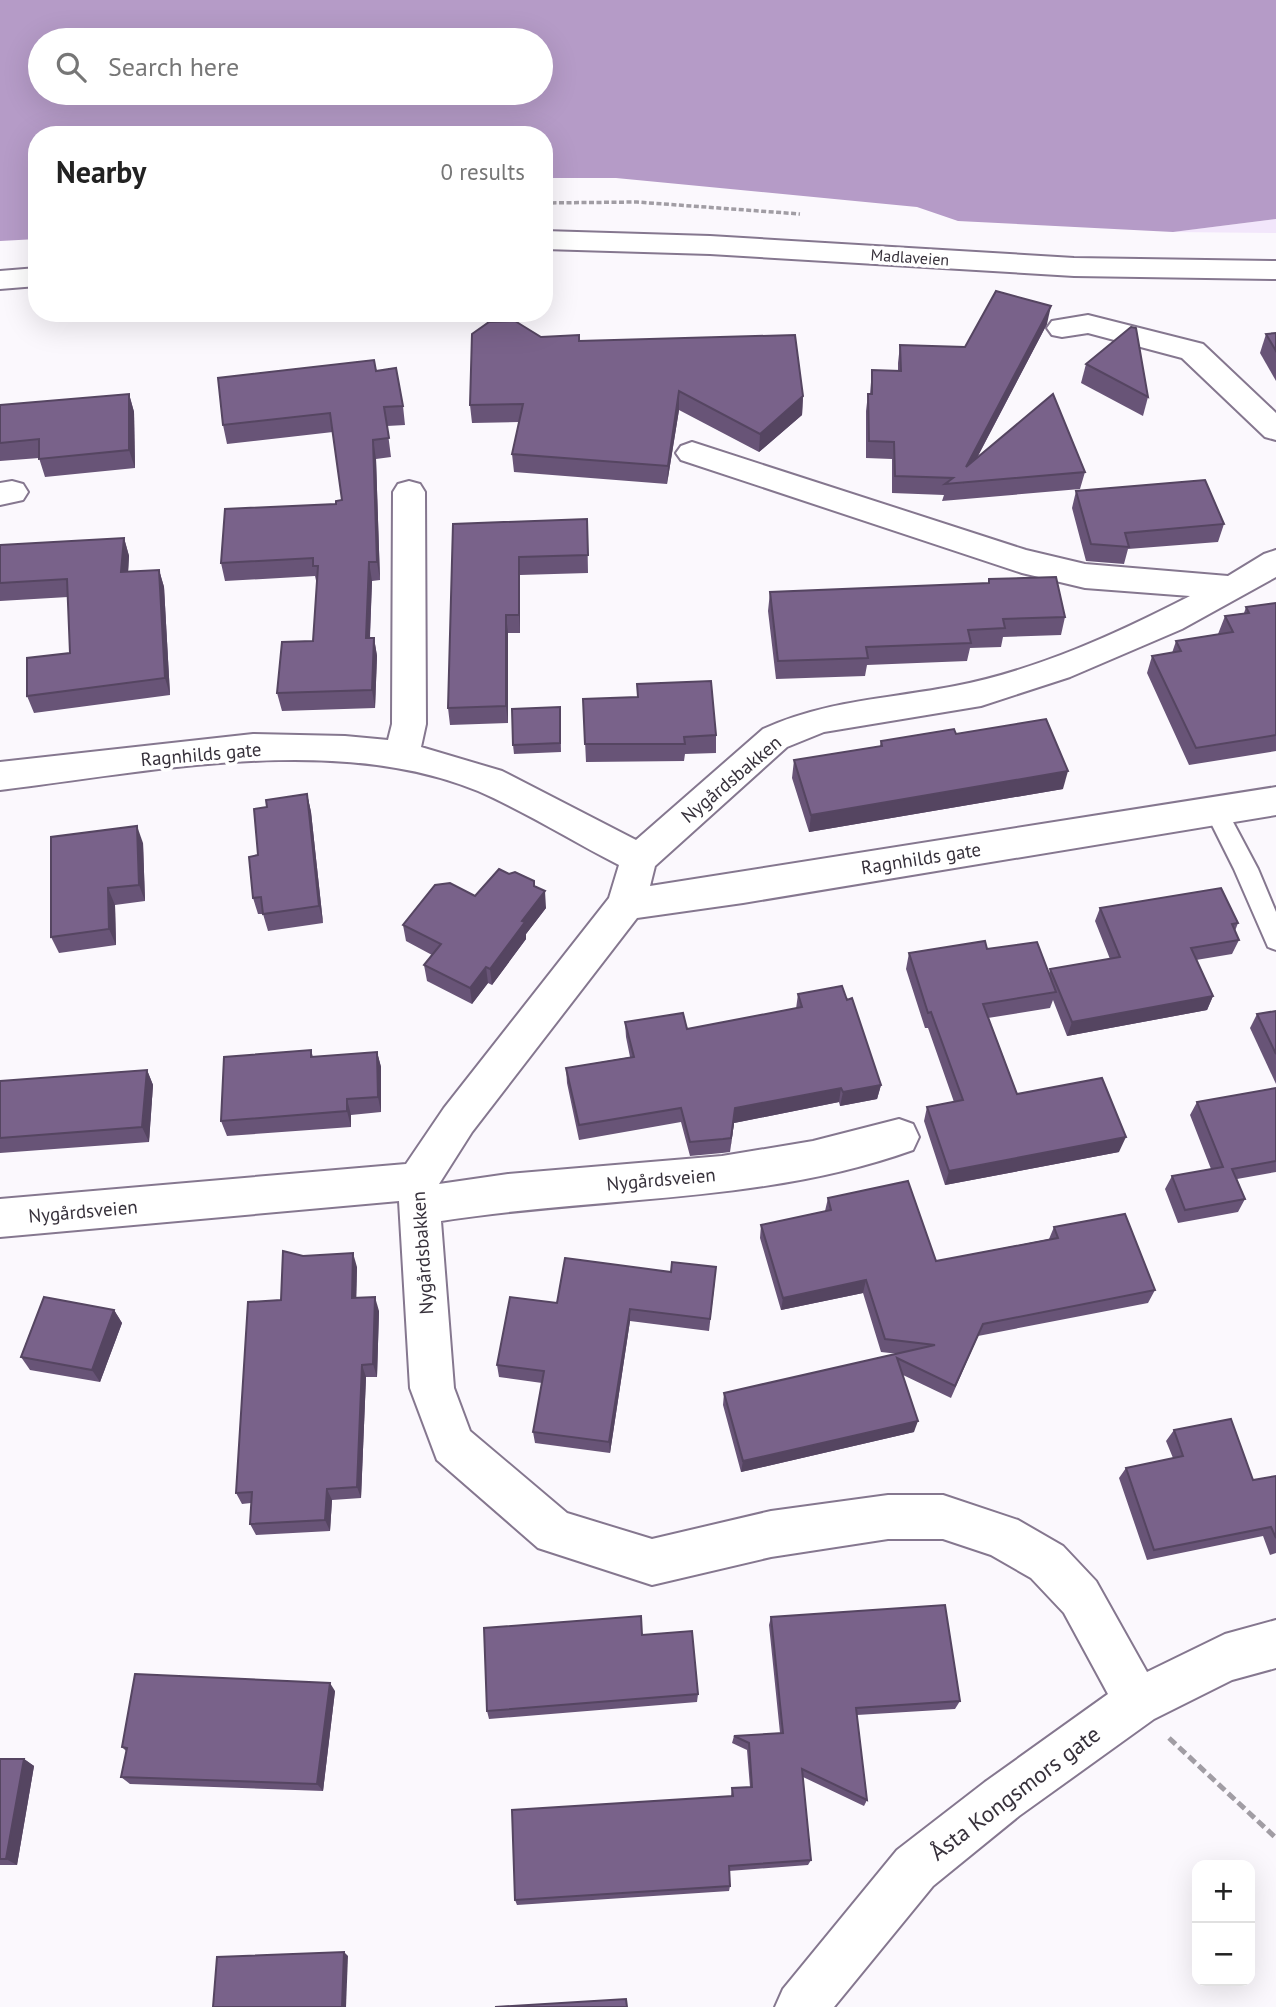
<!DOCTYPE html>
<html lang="en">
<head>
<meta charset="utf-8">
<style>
	:root { --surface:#fff; --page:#f2f2f2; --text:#222; --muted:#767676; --line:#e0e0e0 }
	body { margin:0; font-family:"PT Sans",sans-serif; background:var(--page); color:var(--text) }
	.controls { position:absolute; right:21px; bottom:21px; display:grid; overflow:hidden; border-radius:14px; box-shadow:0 7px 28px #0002 }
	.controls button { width:63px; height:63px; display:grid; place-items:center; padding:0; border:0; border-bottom:2px solid var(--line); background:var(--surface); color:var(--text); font:35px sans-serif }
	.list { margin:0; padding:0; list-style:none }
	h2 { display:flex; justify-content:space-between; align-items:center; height:91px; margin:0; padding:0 28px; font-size:30px }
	h2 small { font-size:23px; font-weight:400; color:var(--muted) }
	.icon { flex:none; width:38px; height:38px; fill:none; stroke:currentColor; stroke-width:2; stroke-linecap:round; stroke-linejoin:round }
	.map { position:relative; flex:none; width:1276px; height:2007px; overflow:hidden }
	.search { position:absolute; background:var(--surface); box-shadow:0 7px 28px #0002; left:28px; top:28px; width:525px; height:77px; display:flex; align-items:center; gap:18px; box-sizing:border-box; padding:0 24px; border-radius:38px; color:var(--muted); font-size:26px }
	.panel { position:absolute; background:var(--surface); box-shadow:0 7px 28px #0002; left:28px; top:126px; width:525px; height:196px; border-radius:28px }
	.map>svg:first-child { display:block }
	.green { fill:#f2e6fb }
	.water { fill:#b59bc7; fill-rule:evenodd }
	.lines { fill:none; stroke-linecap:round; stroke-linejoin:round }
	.service-casing { stroke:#85778f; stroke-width:4 }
	.minor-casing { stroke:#85778f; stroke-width:4 }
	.secondary-casing { stroke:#85778f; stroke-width:4 }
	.path-far1 { stroke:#a19da4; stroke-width:3.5; stroke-dasharray:5 2.5; stroke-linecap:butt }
	.path { stroke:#a19da4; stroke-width:5; stroke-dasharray:9 4.5; stroke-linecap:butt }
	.service { fill:#fff; fill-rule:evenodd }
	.minor { fill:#fff; fill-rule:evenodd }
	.secondary { fill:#fff; fill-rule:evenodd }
	.wall { fill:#685477 }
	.shaded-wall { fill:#554561 }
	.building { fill:#79628a; stroke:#554561; stroke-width:2 }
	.labels { text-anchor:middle; stroke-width:7; stroke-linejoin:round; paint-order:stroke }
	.far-street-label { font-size:16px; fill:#37313b; stroke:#fff }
	.street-label { font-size:19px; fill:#37313b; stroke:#fff }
	.near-street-label { font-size:23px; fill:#37313b; stroke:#fff }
</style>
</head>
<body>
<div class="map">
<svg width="1276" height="2007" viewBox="0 0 1276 2007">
	<rect width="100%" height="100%" fill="#fbf8fd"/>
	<!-- green -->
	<path class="green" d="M1276,219V233L1173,232Z"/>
	<!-- water -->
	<path class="water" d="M0,0H1276V219L1173,232L958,221L917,207L616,178H544V135H37V239L0,241ZM40,40H541V93H40Z"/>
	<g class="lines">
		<!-- service casing -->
		<g class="service-casing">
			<path id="service" d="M1216,802L1224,805L1258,869L1276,912V950L1268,947L1234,869L1205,811L1208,805Z"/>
		</g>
		<!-- minor casing -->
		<g class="minor-casing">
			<g id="minor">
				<path d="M1088,315L1203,344L1276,413V440L1265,437L1182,358L1088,333L1062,337L1052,335L1047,328L1052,321Z"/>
				<path d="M692,442L1026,550L1085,564L1228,576L1264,554L1276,550V577L1182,629L1070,677L981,706L824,732L787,747L655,866L650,886L1276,787V815L743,903L637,918L472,1132L439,1184L508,1174L722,1156L813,1141L899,1119L913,1124L919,1137L913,1150C763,1204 598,1196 441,1221L454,1388L470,1431L567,1513L652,1539L771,1511L888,1495H943L1018,1520L1063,1546L1096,1581L1147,1672L1225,1634L1276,1620V1668L1232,1680L1154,1719L1019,1816L933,1886L834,2007H775L783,1989L897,1850L985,1782L1108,1694L1064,1613L1031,1578L991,1555L943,1539H888L771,1557L652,1585L538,1548L437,1460L410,1388L399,1201L0,1237V1199L406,1164L444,1108L609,898L619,865C572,841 526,812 478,791C335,732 149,772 0,790V762L253,734L345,736L388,740L392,724L393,492L398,484L409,481L420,484L425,492L426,724L421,747L502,771L636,840L763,729C827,700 888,699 955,686C1037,670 1116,634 1190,596L1085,588L1022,573L681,460L676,453L681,446Z"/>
				<path d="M12,481L23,484L28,492L23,500L0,505V483Z"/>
			</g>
		</g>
		<!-- secondary casing -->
		<g class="secondary-casing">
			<g id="secondary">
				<path d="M544,231L710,236L1074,258L1276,261V279L1074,276L710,254L544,249Z"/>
				<path d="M37,268V286L0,289V271Z"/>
			</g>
		</g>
		<!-- path-far1 -->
		<path class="path-far1" d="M544,203L637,202L800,214"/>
		<!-- path -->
		<path class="path" d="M1169,1738L1276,1838"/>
		<!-- service -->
		<use href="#service" class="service"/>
		<!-- minor -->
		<use href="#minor" class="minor"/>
		<!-- secondary -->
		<use href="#secondary" class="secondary"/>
	</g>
	<!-- wall -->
	<g class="wall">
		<path d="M1047,324L977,458L1085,472L1080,489L942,501L944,495L892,493V459L866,458V411L868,394H870L872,370L898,371V363L900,345L965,347Z"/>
		<path d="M1276,333V381L1260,353L1266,334Z"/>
		<path d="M541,337L579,341L803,396L802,415L759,452L679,410L667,484L514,472L512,454L519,422L472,423L470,405Z"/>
		<path d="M1086,364L1148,397L1143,416L1081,383Z"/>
		<path d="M376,371L403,406L405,425L387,426L391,457L376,459L380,580L372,581L370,638H374L377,656L375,708L282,711L277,693L313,641L317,585L315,576L225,581L221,563L342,500L333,432L227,444L223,425Z"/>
		<path d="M129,394L134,412L135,468L45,477L39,458L0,461V405Z"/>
		<path d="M1076,491L1224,524L1218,542L1128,549L1124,564L1086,561L1072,508Z"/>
		<path d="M587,519L588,573L520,575V633H508V723L450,725L448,708L453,524Z"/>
		<path d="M124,538L129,556L128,572L159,570L164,587L170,695L34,713L27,696L70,653L68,597L0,601V545Z"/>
		<path d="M989,579L1065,617L1061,635L1003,637L1001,647L970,648L967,661L867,665L865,676L776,679L768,611L770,592L988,584Z"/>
		<path d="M1276,603V751L1189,765L1147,673L1152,656L1172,653L1176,641L1218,634L1225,616L1244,613L1246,607Z"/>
		<path d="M637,684L716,735V753L685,754L684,761L586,762L583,699L637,697Z"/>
		<path d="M560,707L561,752L514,754L513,745Z"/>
		<path d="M956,734L1063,789L809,832L792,778L794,760L880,746L881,741Z"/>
		<path d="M307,794L311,812L323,923L268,931L263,914H258L253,898L258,855L267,807Z"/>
		<path d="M143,843L145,901L115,905L116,945L59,953L51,937Z"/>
		<path d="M534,886L546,908L526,934V939L492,985L488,983L472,1004L427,981L424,965L432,955L406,941L403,925L475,896Z"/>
		<path d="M1100,908L1238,923L1235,931L1239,940L1232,954L1196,960L1213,996L1207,1010L1067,1036L1053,1000L1050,1008L988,1018L1017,1094L1119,1152L945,1185L924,1121L927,1107L954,1102L928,1028H925L906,969L909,953L1049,974L1050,969L1110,959L1095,921Z"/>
		<path d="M798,994L847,1000L881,1085L877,1099L840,1106L839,1102L734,1123L730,1152L722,1153L690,1156L681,1122L579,1140L567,1083L566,1068L630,1057L626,1037L625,1022L687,1029L796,1009Z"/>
		<path d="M1276,1011V1084L1250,1028L1257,1014Z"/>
		<path d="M311,1050L313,1057L377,1052L381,1067V1112L351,1115V1127L227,1136L221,1121Z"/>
		<path d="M147,1070L153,1085L149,1142L0,1153V1081Z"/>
		<path d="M1276,1088V1172L1237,1179L1245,1199L1238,1212L1178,1223L1165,1189L1172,1176L1211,1169L1190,1115L1197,1102Z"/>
		<path d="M828,1198L936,1261L1049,1239L1054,1227L1155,1290L1148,1303L978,1336L951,1398L903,1375L914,1432L741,1472L723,1405L724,1393L899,1354L881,1352L863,1293L781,1310L760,1238L761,1225L825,1211Z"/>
		<path d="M303,1256L357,1267L356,1298L379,1311L377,1377H366L361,1498L332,1500L330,1531L256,1535L250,1524L251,1503L242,1504L236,1493Z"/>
		<path d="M715,1280L709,1331L630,1321L610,1453L535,1443L533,1432L542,1383L499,1377L497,1365L557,1303Z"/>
		<path d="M114,1310L122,1323L100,1382L30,1370L21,1357Z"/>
		<path d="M1174,1430L1253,1480L1276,1476V1553L1270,1555L1263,1536L1147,1560L1119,1478L1126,1468L1173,1458L1166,1441Z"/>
		<path d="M771,1617L960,1701L955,1709L857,1715L867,1800L864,1806L803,1777L811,1860L808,1865L729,1871L730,1886L729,1891L517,1905L515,1900L731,1796L732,1788L750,1787L747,1750L732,1743L734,1736L780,1733L769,1625Z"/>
		<path d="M642,1635L698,1694L697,1702L489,1719L487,1711Z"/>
		<path d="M335,1691L323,1791L130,1784L121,1777L126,1751L122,1747Z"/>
		<path d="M0,1759H24L34,1766L17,1865H0Z"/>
	</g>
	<!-- shaded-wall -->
	<g class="shaded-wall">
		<path d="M1051,306L1047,324L963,484L966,467Z"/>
		<path d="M679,391V410L667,484L668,466Z"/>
		<path d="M129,394L134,412L135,468L129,450Z"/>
		<path d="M803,396L802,415L759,452L760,434Z"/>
		<path d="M373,440L376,459L380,580L377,562Z"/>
		<path d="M124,538L129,556L127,590L121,572Z"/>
		<path d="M519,557L520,575V633L519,615Z"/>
		<path d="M369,562L372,581L369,656L366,638Z"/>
		<path d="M159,570L164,587L170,695L165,678Z"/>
		<path d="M506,615L508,633V723L506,706Z"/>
		<path d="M374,638L377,656L375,708L372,690Z"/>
		<path d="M1068,771L1063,789L809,832L811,815Z"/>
		<path d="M307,794L311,812L323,923L319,906Z"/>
		<path d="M137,826L143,843L145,901L139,885Z"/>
		<path d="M108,888L115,905L116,945L109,929Z"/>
		<path d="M545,891L546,908L526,934V939L492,985L490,969L522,921Z"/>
		<path d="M486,967L488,983L472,1004L470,988Z"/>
		<path d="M1213,996L1207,1010L1067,1036L1072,1022Z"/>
		<path d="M377,1052L381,1067V1112L378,1097Z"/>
		<path d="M147,1070L153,1085L149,1142L142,1127Z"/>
		<path d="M881,1085L877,1099L840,1106L843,1092Z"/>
		<path d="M841,1088L839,1102L734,1123L730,1152L735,1108Z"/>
		<path d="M347,1099L351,1115V1127L347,1111Z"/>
		<path d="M1126,1137L1119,1152L945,1185L949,1171Z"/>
		<path d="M353,1253L357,1267L356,1312L352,1298Z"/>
		<path d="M866,1280L863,1293L781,1310L783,1298Z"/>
		<path d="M375,1297L379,1311L377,1377L373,1364Z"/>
		<path d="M630,1309V1321L610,1453L609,1442Z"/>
		<path d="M114,1310L122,1323L100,1382L92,1370Z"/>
		<path d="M362,1365L366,1377L361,1498L357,1487Z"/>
		<path d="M918,1421L914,1432L741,1472L743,1461Z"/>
		<path d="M327,1489L332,1500L330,1531L325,1520Z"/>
		<path d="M330,1683L335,1691L323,1791L317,1784Z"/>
		<path d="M24,1759L34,1766L17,1865L6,1859Z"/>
		<path d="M344,1952L348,1956L346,2007H342Z"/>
	</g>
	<!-- building -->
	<g class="building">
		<path d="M996,291L1051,306L966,467L1053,394L1085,472L945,484L953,478L895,476L894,442L869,441L868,394H872V370L901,371L900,345L965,347Z"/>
		<path d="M515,321L541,337L579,335V341L795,335L803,396L760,434L679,391L668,466L512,454L523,404L470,405L472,334L489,322Z"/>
		<path d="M1131,327L1136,328L1148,397L1086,364Z"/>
		<path d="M1276,333V351L1266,334Z"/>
		<path d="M374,360L376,371L396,368L403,406L384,407L389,438L373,440L377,562H369L366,638H374L372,690L277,693L282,642L313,641L318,566H313V558L221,563L225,509L336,504V501L342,500L330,413L223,425L218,378Z"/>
		<path d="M129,394V450L39,459V439L0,443V405Z"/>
		<path d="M1205,480L1224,524L1125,533L1129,547L1091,544L1076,491Z"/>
		<path d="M587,519L588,555L519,557V615H506V706L448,708L453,524Z"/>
		<path d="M124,538L121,572L159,570L165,678L27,696V658L70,653L67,579L0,583V545Z"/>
		<path d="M1056,577L1065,617L1003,619L1005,628L968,630L971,643L866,647L868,658L778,661L770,592L989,583V579Z"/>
		<path d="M1276,603V735L1196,748L1152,656L1181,651L1176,641L1233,632L1225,616L1249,613L1246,607Z"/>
		<path d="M711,681L716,735L684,737L685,744H585L583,699L638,697L637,684Z"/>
		<path d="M560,707V743L513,745L512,709Z"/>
		<path d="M1046,719L1068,771L811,815L794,760L882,746L881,741L954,729L956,734Z"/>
		<path d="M307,794L319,906L263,914L261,897L253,898L249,857L258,855L254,809L267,807L266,800Z"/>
		<path d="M137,826L139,885L108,888L109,929L51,937V837Z"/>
		<path d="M499,869L509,874L515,872L534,881V886L545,891L522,921L525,922L490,969L486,967L470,988L424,965L441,944L403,925L435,885L450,883L475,896Z"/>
		<path d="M1221,888L1238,923L1232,924L1239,940L1191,948L1213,996L1072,1022L1050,969L1120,957L1100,908Z"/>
		<path d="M985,941L987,949L1037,942L1056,992L983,1004L1017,1094L1102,1078L1126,1137L949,1171L927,1107L963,1100L931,1012L928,1013L909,953Z"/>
		<path d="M842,986L847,1000L852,998L881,1085L843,1092L841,1088L735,1108L731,1138L723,1139L690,1142L681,1108L579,1125L566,1068L634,1057L625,1022L683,1013L687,1029L802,1007L798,994Z"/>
		<path d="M1276,1011V1054L1257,1014Z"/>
		<path d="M311,1050V1057L377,1052L378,1097L347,1099V1111L221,1121L224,1057Z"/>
		<path d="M147,1070L142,1127L0,1138V1081Z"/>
		<path d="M1276,1088V1161L1232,1169L1245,1199L1185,1210L1172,1176L1223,1167L1197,1102Z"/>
		<path d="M908,1181L936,1261L1058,1238L1054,1227L1125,1214L1155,1290L983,1324L955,1386L897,1358L918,1421L743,1461L724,1393L935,1345L885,1339L866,1280L783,1298L761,1225L831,1210L828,1198Z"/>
		<path d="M283,1251L303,1256L353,1253L352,1298L375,1297L373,1364L362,1365L357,1487L327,1489L325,1520L250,1524L252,1492L236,1493L248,1302L281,1300Z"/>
		<path d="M565,1258L671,1272L672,1262L716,1267L710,1319L630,1309L609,1442L533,1432L544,1371L497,1365L510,1297L557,1303Z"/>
		<path d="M44,1297L114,1310L92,1370L21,1357Z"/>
		<path d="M1231,1419L1253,1480L1276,1476V1538L1271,1527L1154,1550L1126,1468L1183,1456L1174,1430Z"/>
		<path d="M945,1605L960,1701L856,1708L867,1800L802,1769L811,1860L729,1866L730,1886L515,1900L512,1810L733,1796L732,1788L752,1787L749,1743L734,1736L783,1733L771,1617Z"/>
		<path d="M641,1616L642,1635L692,1631L698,1694L487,1711L484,1628Z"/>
		<path d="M135,1674L330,1683L317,1784L121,1777L127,1748L122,1747Z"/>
		<path d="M0,1759H24L6,1859H0Z"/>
		<path d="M344,1952L342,2007H213L217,1957Z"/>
		<path d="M626,1999L627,2007H495Z"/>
	</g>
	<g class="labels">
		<!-- far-street labels -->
		<g class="far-street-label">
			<text transform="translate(910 257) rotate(4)" y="6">Madlaveien</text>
		</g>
		<!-- street labels -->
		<g class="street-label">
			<text transform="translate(201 754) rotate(-5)" y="7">Ragnhilds gate</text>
			<text transform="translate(731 779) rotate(-40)" y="7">Nygårdsbakken</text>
			<text transform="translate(921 858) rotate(-9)" y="7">Ragnhilds gate</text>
			<text transform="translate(661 1179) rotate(-5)" y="7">Nygårdsveien</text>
			<text transform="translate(83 1211) rotate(-5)" y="7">Nygårdsveien</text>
			<text transform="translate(422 1253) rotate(-94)" y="7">Nygårdsbakken</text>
		</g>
		<!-- near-street labels -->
		<g class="near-street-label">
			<text transform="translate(1015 1793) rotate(-37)" y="8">Åsta Kongsmors gate</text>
		</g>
	</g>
</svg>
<div class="controls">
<button>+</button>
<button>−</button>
</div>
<div class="search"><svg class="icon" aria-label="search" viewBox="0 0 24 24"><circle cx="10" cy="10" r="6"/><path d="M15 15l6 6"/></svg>Search here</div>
<section class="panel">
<h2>Nearby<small>0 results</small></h2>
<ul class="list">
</ul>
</section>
</div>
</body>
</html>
